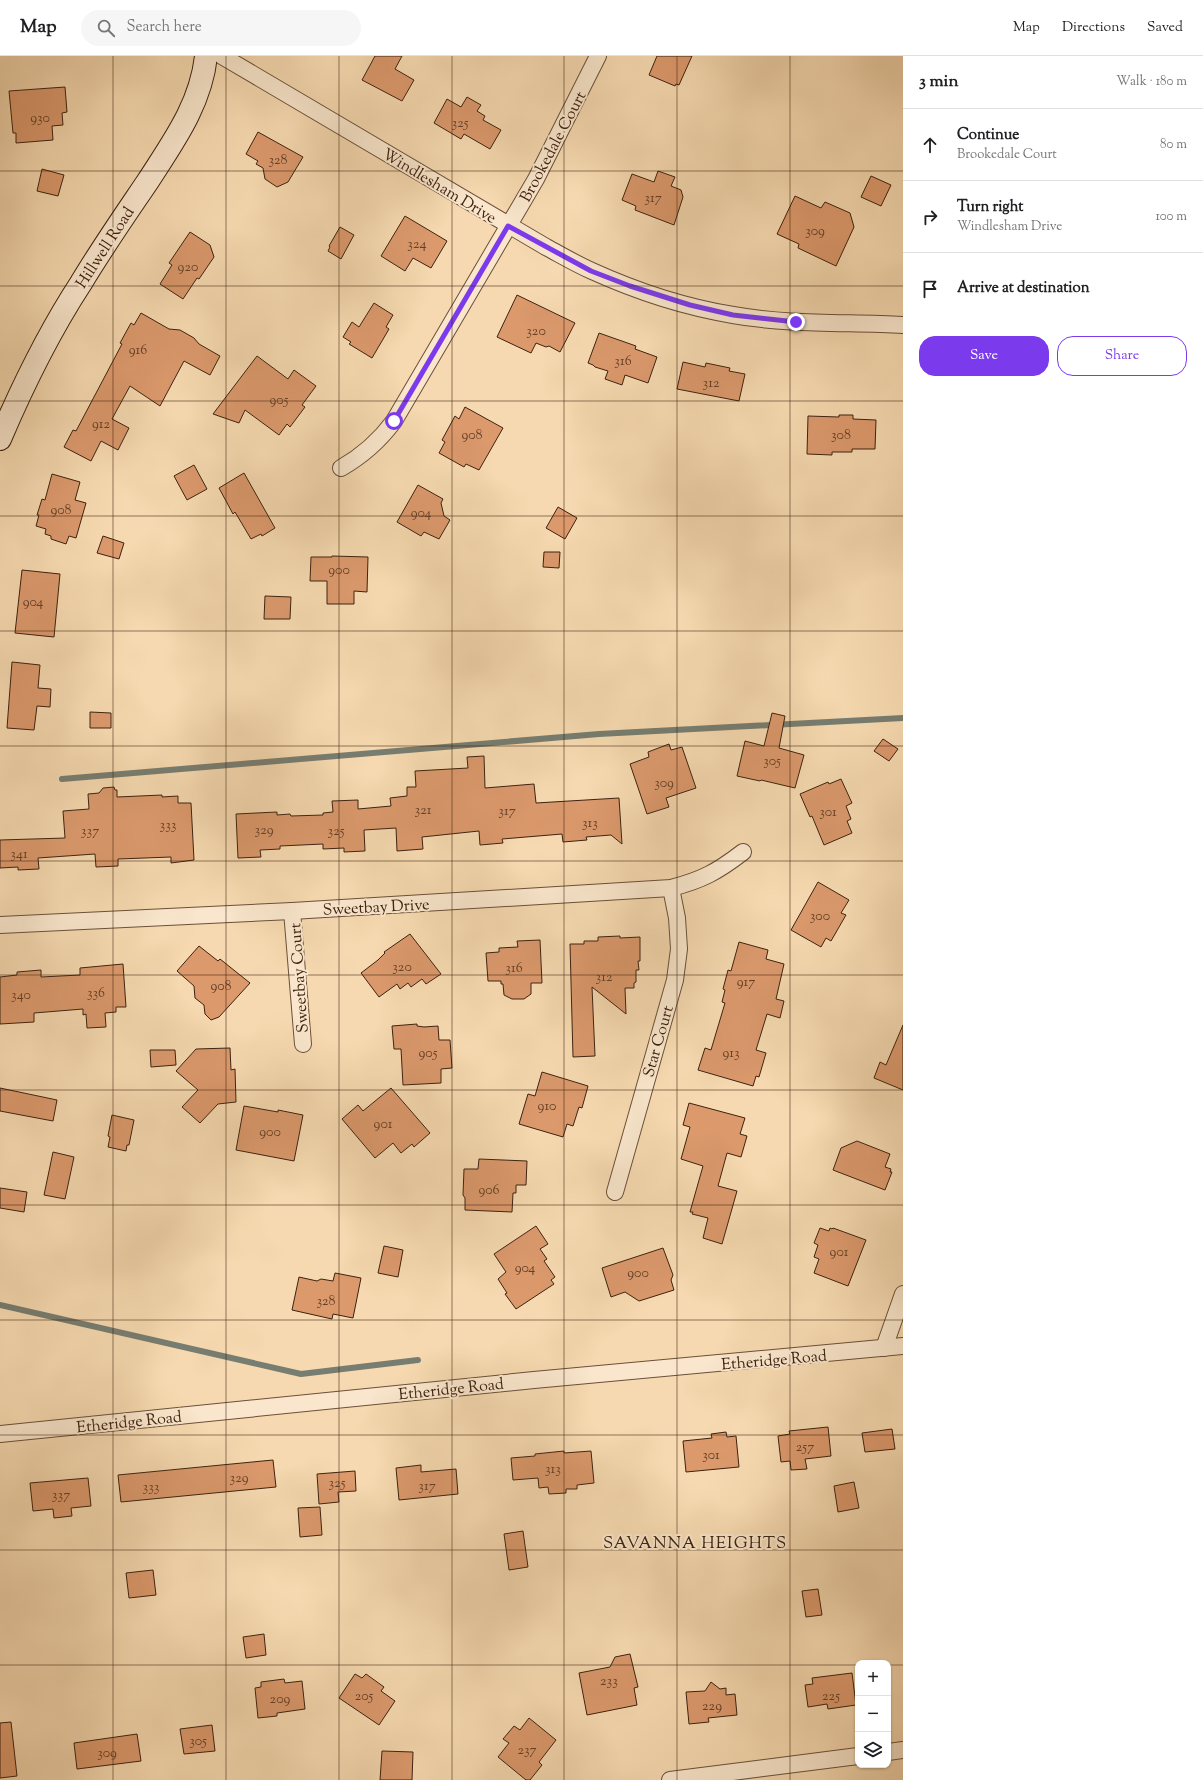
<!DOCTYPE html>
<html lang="en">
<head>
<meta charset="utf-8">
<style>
	:root { --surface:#fff; --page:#f6f6f6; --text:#202124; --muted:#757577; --line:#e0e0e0; --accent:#7c3aed }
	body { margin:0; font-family:"Sorts Mill Goudy",serif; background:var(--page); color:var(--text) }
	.controls { position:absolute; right:12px; bottom:12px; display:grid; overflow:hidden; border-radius:8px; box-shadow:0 1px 3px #0004 }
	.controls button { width:36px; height:36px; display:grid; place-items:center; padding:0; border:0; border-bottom:1px solid var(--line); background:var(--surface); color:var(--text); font:20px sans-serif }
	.stop { position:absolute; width:12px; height:12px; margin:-9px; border:3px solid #7c3aed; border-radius:50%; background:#fff }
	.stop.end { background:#7c3aed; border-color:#fff; box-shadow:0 1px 4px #0008 }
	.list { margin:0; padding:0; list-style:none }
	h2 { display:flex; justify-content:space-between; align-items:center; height:52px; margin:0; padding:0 16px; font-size:17px }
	h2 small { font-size:13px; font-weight:400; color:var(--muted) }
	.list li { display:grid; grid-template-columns:26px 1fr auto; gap:12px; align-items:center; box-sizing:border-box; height:72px; padding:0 16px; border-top:1px solid var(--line) }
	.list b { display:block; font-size:15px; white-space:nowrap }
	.list p { margin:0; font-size:13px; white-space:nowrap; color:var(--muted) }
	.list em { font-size:13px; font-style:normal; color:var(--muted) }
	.actions { display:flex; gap:8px; padding:12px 16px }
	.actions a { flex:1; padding:9px 0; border:1px solid var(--accent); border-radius:16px; text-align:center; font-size:14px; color:var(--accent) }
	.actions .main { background:var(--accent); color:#fff }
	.icon { flex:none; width:22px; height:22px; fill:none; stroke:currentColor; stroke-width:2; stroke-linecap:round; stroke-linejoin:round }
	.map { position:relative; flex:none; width:903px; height:1724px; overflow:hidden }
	header { display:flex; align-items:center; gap:24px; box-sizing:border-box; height:56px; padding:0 20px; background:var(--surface); border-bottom:1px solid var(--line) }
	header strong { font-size:19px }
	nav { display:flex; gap:22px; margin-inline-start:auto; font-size:14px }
	.search { width:280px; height:36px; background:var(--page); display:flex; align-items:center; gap:10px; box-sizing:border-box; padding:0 14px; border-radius:22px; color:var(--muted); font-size:15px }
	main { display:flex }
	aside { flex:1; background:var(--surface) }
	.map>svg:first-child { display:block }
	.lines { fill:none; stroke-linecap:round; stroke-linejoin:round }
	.stream { stroke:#777d71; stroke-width:6 }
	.building { fill:#db996c; stroke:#3d2210 }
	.street-casing { stroke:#6b5038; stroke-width:18 }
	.secondary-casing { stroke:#3d2210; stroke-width:24 }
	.street { stroke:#f9e6cc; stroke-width:16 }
	.secondary { stroke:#f9e6cc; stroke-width:22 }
	.route { stroke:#7c3aed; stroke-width:5 }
	.grid { fill:none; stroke:#3d2210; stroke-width:1; stroke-opacity:0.55 }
	.labels { text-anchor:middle; stroke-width:4; stroke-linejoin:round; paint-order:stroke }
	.number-label { font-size:14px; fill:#644027 }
	.street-label { font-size:16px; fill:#3d2210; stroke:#f9e6cc }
	.neighbourhood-label { font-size:17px; letter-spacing:1px; fill:#3d2210; stroke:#f9e6cc }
</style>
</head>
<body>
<header>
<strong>Map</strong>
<div class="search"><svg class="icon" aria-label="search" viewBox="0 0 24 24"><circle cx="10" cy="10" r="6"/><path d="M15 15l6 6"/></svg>Search here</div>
<nav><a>Map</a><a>Directions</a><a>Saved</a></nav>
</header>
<main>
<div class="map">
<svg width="903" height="1724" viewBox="0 0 903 1724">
	<rect width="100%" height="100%" fill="#f6d9b0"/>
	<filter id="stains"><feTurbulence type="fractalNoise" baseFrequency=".005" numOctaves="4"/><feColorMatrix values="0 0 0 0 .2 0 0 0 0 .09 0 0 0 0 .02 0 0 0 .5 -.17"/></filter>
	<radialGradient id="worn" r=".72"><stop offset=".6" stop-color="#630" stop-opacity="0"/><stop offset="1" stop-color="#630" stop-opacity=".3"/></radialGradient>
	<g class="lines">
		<!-- stream -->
		<g class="stream">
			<path d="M62,723L599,678L903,662"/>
			<path d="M0,1249L301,1318L418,1304"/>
		</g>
	</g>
	<!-- building -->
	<g class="building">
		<path d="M375,0H402L395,13L414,24L402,45L362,24Z"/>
		<path d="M657,0H692L679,29L676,28L675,30L649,19Z"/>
		<path d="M65,31L67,56L62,57L63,69L52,70L53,84L16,87V77H13L9,35Z"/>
		<path d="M467,41L481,49L477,55L485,60L483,64L501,74L490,93L464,78L461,83L434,67L447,43L461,51Z"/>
		<path d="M258,76L303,101L288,126L277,131L265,123L263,112L256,108L258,105L246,98Z"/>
		<path d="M42,113L64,119L58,140L37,135Z"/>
		<path d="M658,115L675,121L671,130L681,134L683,141L674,169L635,154L636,150L622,144L632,118L654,126Z"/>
		<path d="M871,120L891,129L881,150L861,141Z"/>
		<path d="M795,140L821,152L825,146L850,157L854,171L836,210L798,192L799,188L777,178Z"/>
		<path d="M405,160L447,185L431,212L413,202L405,215L381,200Z"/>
		<path d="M340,171L354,179L341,203L328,195L330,191L329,190Z"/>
		<path d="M190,176L210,189L214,201L199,223L197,222L183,243L160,228L172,209L169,207Z"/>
		<path d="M517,239L575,267L560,296L549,290L546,291L536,287L531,297L497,281Z"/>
		<path d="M374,247L393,259L386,271L389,273L372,302L349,288L351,286L343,281L352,266L359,271Z"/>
		<path d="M141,257L169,273L180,274L194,282L199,288L220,300L210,319L184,305L160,350L130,330L112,363L129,372L118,394L101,385L91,405L64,391L73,374L76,375L122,288L120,287L131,267L134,269Z"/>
		<path d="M599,277L636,290L635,293L657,301L648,327L625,319L622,329L605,323L608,315L595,311L593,309L588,307Z"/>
		<path d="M257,300L288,323L294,314L316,330L302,349L305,351L290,371L287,368L279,379L245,354L239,367L213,358Z"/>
		<path d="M683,306L705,311L706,307L730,312L729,315L745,318L739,345L677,333Z"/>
		<path d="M465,351L503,372L479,414L466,408L464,411L439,397L445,386L442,384L455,360L459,363Z"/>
		<path d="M839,359H853V363L876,364L875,393H852V396H832V399L807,398L808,360L839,361Z"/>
		<path d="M194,409L207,433L187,444L174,420Z"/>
		<path d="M244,417L275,472L262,480L261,478L251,483L235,456L233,458L219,432Z"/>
		<path d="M52,418L80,426L75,444L86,447L76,482L69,480L66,488L51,483V480L45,478L46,473L36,470L39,459H37L42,443L45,444Z"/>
		<path d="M418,429L443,443L441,447L444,460L450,464L439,483L424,476L421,480L397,466Z"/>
		<path d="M558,451L577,462L565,483L546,472Z"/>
		<path d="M103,480L124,487L119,503L97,497Z"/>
		<path d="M544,496H560L559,512L543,511Z"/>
		<path d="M332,500L368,501L367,536L354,535V548H327V525H310L311,501H332Z"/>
		<path d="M22,514L60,518L54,581L15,577Z"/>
		<path d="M265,540L291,541L290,563H264Z"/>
		<path d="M12,606L40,609L38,632L51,633L50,651L37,650L34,674L7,672Z"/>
		<path d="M90,656L111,657V672H90Z"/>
		<path d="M772,657L785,660L779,692L804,699L795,732L761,724L760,725L737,720L745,685L764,690Z"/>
		<path d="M883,683L898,693L889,705L874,695Z"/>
		<path d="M669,688L671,694L682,691L696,732L666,742L669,751L647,758L630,708L649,701L648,696Z"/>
		<path d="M484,700L485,732L534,728L536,747L619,742L622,788L611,779L586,781L587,784L563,786L562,778L502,783L503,787L480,789L479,775L422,781L423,793L397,795L396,772L364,774L365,795L344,796V792L323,793V788L280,790V793L260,794L261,801L238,802L236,758L277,756V759L290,758L291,760L323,759V757L333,756L332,745L358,744V753L391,750L390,742L407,740V731H416L415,715L468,712L467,701Z"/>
		<path d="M841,723L852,747L846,750L851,763L847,765L852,777L824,789L812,760L810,761L800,738L828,726L829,728Z"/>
		<path d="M114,731L115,734H117V741L162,739V741L178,740V747H191L194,804L171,807V801L118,803V810L96,811L95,798L38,802L39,813L18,814V811L0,812V784L65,782L63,755L89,753L88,738L99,737L103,732Z"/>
		<path d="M818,826L849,844L841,857L846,859L831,885L826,882L821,891L791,874Z"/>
		<path d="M410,878L441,918L426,928L422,923L411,931L408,927L400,933L397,928L379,941L361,917L378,904L385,897L384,896Z"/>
		<path d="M620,880V882L640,881V905H638L639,914H636V926L634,927V932H625L626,958L592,931L595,1000L573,1001L570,888H584V885H598V881Z"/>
		<path d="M540,884L542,927H531V938L524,943H512L504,939L503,928H501V925H488L486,897L499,896V892L518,891L517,885Z"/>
		<path d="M739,886L768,894L766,903L784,908L776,943L784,945L780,962L767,958L756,994L766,997L759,1021L756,1020L753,1030L698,1014L705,992L711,994L725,947L722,946L725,934L723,933L728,914L731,915Z"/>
		<path d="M199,890L218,905L220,903L250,927L219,961L211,964L205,958L204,949L195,942L194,930L177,915Z"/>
		<path d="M123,908L126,951H116V956L105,957L106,971L87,972L86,958L83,959V953L34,957V966L0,968V921L17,919V916L41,914V921L80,919V912Z"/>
		<path d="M417,968V970L424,971L438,970L439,984H450L452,1012L441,1013V1027L403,1029L401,993H394L392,970Z"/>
		<path d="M903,969V1034L874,1022L880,1006L886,1009Z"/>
		<path d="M230,992L231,1014L235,1013L236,1046L218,1048L200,1067L182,1051L198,1034L176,1015L196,993Z"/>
		<path d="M150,994H175L176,1009L151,1011Z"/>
		<path d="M542,1016L588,1030L582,1052L579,1051L573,1070L567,1068L563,1081L519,1068L528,1038L535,1040Z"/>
		<path d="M0,1032L57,1044L53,1065L0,1055Z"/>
		<path d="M391,1032L430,1077L414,1091L412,1088L401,1097L393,1087L375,1102L342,1063L358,1049L363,1055Z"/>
		<path d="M689,1047L745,1062L740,1078L747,1080L741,1101L727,1097L718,1130L737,1135L722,1188L703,1182L708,1162L692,1158L693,1156H690L703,1110L681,1103L690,1071L683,1069Z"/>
		<path d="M244,1050L278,1056V1054L303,1059L294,1105L236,1094Z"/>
		<path d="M112,1059L134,1064L129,1089H127L126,1095L108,1091L110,1081L108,1080Z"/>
		<path d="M857,1085L890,1098L885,1111L891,1113L890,1116H892L885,1134L833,1114L841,1092Z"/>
		<path d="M53,1096L74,1101L65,1143L44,1139Z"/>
		<path d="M479,1103L527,1105L526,1129H516V1137H513L512,1156L465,1154V1142L463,1139L464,1113H478Z"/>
		<path d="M0,1132L27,1136L24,1156L0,1152Z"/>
		<path d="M536,1170L548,1188L540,1193L547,1203L544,1205L555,1221L551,1224L554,1228L516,1253L505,1238L507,1237L498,1223L506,1216L494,1198Z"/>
		<path d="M820,1172L829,1175L830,1172L832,1173L833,1172L866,1184L848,1230L814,1217L819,1203L814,1201L818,1189L814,1187Z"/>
		<path d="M384,1190L403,1194L398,1221L378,1217Z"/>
		<path d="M663,1192L673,1219L671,1224L674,1234L639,1245L625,1236L611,1241L602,1212Z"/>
		<path d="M335,1217L361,1222L353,1262L333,1258L332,1263L292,1254L299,1221L317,1225L321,1223L333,1225Z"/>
		<path d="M828,1371L831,1400L805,1403L807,1413L791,1414L790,1405L781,1406L778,1380L790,1378L789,1375Z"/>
		<path d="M892,1373L895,1393L865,1396L862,1377Z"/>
		<path d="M726,1376L727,1381L736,1380L739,1411L686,1416L683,1385L712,1382L711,1378Z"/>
		<path d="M564,1395V1397L591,1395L594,1427L577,1429V1433H566V1437L549,1438L548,1431L539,1432L538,1422L513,1424L511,1402L535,1400V1398Z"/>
		<path d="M273,1404L276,1431L121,1446L118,1419Z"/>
		<path d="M421,1409V1416L456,1413L458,1438L399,1444L396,1412Z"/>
		<path d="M355,1415L356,1435L338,1436L339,1446L319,1448L317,1418Z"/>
		<path d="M88,1422L91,1450L71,1452L72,1460L54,1462L53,1453L33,1455L30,1427Z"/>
		<path d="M854,1426L859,1452L838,1456L834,1430Z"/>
		<path d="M320,1451L322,1479L300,1481L298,1452Z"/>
		<path d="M523,1475L528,1511L509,1514L504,1478Z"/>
		<path d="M153,1514L156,1539L129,1542L126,1517Z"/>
		<path d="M818,1533L822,1559L806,1561L802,1535Z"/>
		<path d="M264,1578L266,1599L246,1602L243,1581Z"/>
		<path d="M630,1598L638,1631L634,1632L637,1649L587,1659L579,1617L610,1611L615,1601Z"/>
		<path d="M852,1617L856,1649L828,1653L827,1648L808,1651L805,1629L813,1628L812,1622Z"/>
		<path d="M355,1618L362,1622L366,1618L384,1631L381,1635L395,1645L379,1669L339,1642Z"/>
		<path d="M284,1623L285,1627L302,1625L305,1653L277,1657V1660L258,1662L255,1632L261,1631V1626Z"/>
		<path d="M711,1626L720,1633L726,1632V1639L735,1638L737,1659L708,1662L709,1666L689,1668L686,1636L705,1635Z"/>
		<path d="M529,1662L556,1684L539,1706L542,1709L530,1724H526L498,1701L509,1687L503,1683L514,1670L520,1674Z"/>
		<path d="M11,1666L17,1720L0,1722V1667Z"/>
		<path d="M212,1669L215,1695L184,1698L180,1673Z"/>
		<path d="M137,1678L141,1705L77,1713L74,1687Z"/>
		<path d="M382,1695L413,1696L412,1724H380Z"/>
	</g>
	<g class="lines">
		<!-- street casing -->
		<g class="street-casing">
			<g id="street">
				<path d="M222,0L546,191C561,199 576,208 592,215C636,235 685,251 733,259C789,269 847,266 903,269"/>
				<path d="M341,412C362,400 380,384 394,365L536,123L598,0"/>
				<path d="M292,855L303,988"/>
				<path d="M0,869L292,855L671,832C702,824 717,816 743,796"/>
				<path d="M615,1136L675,924L679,893L677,862L671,832"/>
				<path d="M884,1292L903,1238"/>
				<path d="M0,1378L534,1324L903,1290"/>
				<path d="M888,1696L903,1694"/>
				<path d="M670,1724L858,1700"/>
			</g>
		</g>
		<!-- secondary casing -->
		<g class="secondary-casing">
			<path id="secondary" d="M0,383C23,329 49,276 81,227C102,192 125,159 148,125C173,86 201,48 206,0"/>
		</g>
		<!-- street -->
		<use href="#street" class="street"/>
		<!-- secondary -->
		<use href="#secondary" class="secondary"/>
	</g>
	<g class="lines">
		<!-- route -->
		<path class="route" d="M394,365L508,170L591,215L630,230L690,249L733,259L796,266"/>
	</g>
	<!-- grid -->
	<path class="grid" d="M113,0V1724M226,0V1724M339,0V1724M452,0V1724M564,0V1724M677,0V1724M790,0V1724M0,115H903M0,230H903M0,345H903M0,460H903M0,575H903M0,690H903M0,805H903M0,919H903M0,1034H903M0,1149H903M0,1264H903M0,1379H903M0,1494H903M0,1609H858M888,1609H903"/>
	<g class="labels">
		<!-- number labels -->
		<g class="number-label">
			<text x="40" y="66">930</text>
			<text x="460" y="71">325</text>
			<text x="278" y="108">328</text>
			<text x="653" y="146">317</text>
			<text x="815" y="179">309</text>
			<text x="417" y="192">324</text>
			<text x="188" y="215">920</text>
			<text x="536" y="279">320</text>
			<text x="138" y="298">916</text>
			<text x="623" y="309">316</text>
			<text x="711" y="331">312</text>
			<text x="279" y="348">905</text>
			<text x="101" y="372">912</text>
			<text x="472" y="383">908</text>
			<text x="841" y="383">308</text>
			<text x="61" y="458">908</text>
			<text x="421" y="461">904</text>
			<text x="339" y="518">900</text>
			<text x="33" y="550">904</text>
			<text x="772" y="709">305</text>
			<text x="664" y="731">309</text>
			<text x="423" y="758">321</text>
			<text x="507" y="759">317</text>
			<text x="828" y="760">301</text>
			<text x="590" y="771">313</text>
			<text x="168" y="773">333</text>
			<text x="264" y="778">329</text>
			<text x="90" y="779">337</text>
			<text x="336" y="779">325</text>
			<text x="19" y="802">341</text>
			<text x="820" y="864">300</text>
			<text x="402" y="915">320</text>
			<text x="514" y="916">316</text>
			<text x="604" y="925">312</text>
			<text x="746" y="930">917</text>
			<text x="221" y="934">908</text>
			<text x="96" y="941">336</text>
			<text x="21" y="943">340</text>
			<text x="428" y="1001">905</text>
			<text x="731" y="1001">913</text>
			<text x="547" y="1054">910</text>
			<text x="383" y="1072">901</text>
			<text x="270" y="1080">900</text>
			<text x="489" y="1138">906</text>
			<text x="839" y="1200">901</text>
			<text x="525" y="1216">904</text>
			<text x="638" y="1221">900</text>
			<text x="326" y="1249">328</text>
			<text x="805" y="1395">257</text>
			<text x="711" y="1403">301</text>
			<text x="553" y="1417">313</text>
			<text x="239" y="1426">329</text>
			<text x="337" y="1431">325</text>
			<text x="427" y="1434">317</text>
			<text x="151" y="1435">333</text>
			<text x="61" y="1443">337</text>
			<text x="609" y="1629">233</text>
			<text x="364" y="1644">205</text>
			<text x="831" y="1644">225</text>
			<text x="280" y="1647">209</text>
			<text x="712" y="1654">229</text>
			<text x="198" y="1689">305</text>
			<text x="527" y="1698">237</text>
			<text x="107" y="1701">309</text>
		</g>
		<!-- street labels -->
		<g class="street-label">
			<text transform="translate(552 90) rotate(-62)" y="6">Brookedale Court</text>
			<text transform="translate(440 129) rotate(31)" y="6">Windlesham Drive</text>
			<text transform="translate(104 191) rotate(-57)" y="6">Hillwell Road</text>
			<text transform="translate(376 850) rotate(-3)" y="6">Sweetbay Drive</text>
			<text transform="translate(298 922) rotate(-94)" y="6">Sweetbay Court</text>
			<text transform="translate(657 985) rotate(-74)" y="6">Star Court</text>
			<text transform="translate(774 1303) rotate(-5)" y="6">Etheridge Road</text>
			<text transform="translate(451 1332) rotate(-6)" y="6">Etheridge Road</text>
			<text transform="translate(129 1365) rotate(-6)" y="6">Etheridge Road</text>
		</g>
		<!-- neighbourhood labels -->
		<g class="neighbourhood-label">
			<text x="695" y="1492">SAVANNA HEIGHTS</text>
		</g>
	</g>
	<rect width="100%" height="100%" filter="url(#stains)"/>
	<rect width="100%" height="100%" fill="url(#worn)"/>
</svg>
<div class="controls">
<button>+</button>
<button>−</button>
<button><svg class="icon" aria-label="layers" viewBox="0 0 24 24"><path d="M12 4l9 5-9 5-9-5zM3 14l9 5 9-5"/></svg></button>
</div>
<div class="stop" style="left:394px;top:365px"></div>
<div class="stop end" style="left:796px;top:266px"></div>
</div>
<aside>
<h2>3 min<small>Walk · 180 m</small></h2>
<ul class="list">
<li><svg class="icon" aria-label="ahead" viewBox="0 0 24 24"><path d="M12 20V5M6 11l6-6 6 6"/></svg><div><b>Continue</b><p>Brookedale Court</p></div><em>80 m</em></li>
<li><svg class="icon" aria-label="right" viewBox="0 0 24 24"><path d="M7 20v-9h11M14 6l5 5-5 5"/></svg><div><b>Turn right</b><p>Windlesham Drive</p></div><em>100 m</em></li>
<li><svg class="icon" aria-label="arrive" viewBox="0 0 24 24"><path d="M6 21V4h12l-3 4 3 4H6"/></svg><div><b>Arrive at destination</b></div></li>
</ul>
<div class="actions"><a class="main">Save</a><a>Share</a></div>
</aside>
</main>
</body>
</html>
